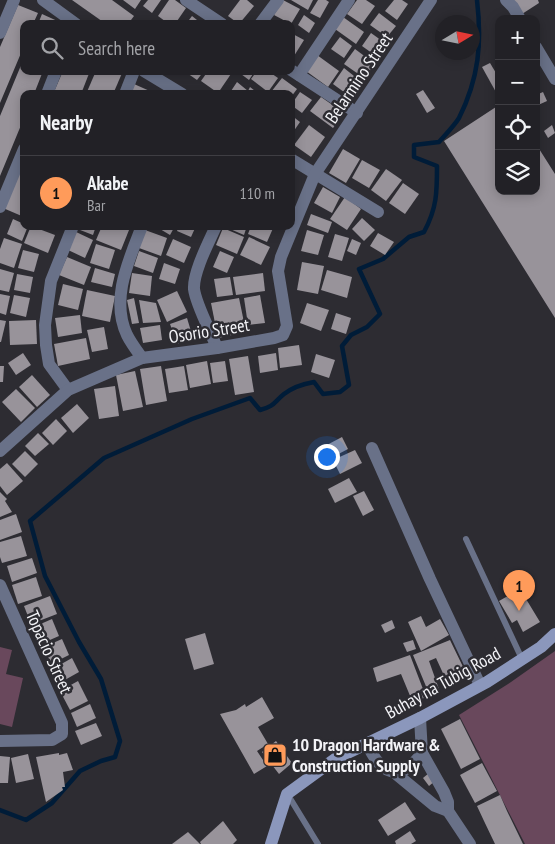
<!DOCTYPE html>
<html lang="en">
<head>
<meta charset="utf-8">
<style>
	:root { --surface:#222126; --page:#2a292e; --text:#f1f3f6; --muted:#a2a3a7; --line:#3f3e43; --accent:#ff9b5a }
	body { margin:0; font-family:"PT Sans Narrow",sans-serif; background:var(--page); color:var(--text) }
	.controls { position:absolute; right:15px; top:15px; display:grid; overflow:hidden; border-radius:10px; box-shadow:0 2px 12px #0003 }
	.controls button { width:45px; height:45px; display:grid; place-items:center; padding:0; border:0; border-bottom:1px solid var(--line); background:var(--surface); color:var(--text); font:25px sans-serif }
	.compass { position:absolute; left:435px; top:15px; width:45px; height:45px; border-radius:50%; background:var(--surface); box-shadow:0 2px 12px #0003; rotate:80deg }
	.you { position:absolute; left:326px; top:456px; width:18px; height:18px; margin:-12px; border:4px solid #fff; border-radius:50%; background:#1a73e8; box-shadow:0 0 0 8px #1a73e833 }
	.badge { display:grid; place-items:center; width:32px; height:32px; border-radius:50%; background:var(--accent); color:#111; font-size:16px; font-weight:700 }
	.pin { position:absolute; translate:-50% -41px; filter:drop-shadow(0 1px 2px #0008) }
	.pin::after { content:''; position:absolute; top:26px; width:18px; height:15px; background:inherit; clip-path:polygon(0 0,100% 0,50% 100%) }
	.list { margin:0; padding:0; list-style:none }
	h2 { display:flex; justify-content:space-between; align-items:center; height:65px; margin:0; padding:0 20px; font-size:21px }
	h2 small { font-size:16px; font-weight:400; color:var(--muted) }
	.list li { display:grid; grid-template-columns:32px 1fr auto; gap:15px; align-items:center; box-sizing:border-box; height:75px; padding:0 20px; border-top:1px solid var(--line) }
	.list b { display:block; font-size:19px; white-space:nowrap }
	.list p { margin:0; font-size:16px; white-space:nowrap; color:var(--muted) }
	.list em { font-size:16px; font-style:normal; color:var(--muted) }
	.icon { flex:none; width:28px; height:28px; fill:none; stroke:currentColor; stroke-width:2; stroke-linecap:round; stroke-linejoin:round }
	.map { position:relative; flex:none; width:555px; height:844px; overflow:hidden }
	.search { position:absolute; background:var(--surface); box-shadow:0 2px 12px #0003; left:20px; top:20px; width:275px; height:55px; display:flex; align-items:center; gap:12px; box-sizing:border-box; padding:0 18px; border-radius:10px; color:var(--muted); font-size:19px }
	.panel { position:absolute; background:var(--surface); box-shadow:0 2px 12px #0003; left:20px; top:90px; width:275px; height:140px; border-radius:10px }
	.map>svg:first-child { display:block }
	.green { fill:#69485c }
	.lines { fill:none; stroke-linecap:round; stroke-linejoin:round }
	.stream { stroke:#001c38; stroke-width:4.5 }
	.building { fill:#98939a }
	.lane { stroke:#697188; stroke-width:6 }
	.street { stroke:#697188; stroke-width:12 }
	.secondary { stroke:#8b97bc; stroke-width:12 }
	.labels { text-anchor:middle; stroke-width:5; stroke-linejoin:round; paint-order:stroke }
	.street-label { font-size:18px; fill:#f3f3f7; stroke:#2d2c32 }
	.poi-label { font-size:18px; font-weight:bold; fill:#f3f3f7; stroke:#2d2c32; text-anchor:start }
</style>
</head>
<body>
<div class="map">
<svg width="555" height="844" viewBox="0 0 555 844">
	<rect width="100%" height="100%" fill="#2d2c32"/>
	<!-- green -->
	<g class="green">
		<path d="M0,647L12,650L6,674L23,678L12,727L0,724Z"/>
		<path d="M555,651V844H525L459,715L511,682Z"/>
	</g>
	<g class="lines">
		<!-- stream -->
		<path class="stream" d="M0,810L26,820L52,803L80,771L101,761L115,757L120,741L101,679L79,642L45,576L30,521L104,458L192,419L250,398L260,410C275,406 273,403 284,394C293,387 303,384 314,382L323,394L340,392L349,385L342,346L351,335L367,327L380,314L359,269L383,259L409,237L424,232C437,208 437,192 437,166L414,157V145L439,142C446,134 454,126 459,118C479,78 482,43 477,0"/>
	</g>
	<!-- building -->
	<g class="building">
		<path d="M72,0H112L134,16L128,24H106Z"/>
		<path d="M123,0H141L135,9Z"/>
		<path d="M148,0H161L152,13L143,6Z"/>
		<path d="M169,0H175L186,8L175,24H169L158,16Z"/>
		<path d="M240,0H247L254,6L239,24L228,16Z"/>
		<path d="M283,0L300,9L291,24L274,15Z"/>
		<path d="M291,0H313L308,10Z"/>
		<path d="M318,0H326L329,2L320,18L310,13Z"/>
		<path d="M357,0H366L375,6L362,24L347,14Z"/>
		<path d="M394,0H402L408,4L397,20L385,11Z"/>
		<path d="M513,0H538L539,3L522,14Z"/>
		<path d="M18,5L38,13L33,24H24V46L0,103V47Z"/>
		<path d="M379,13L396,26L387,37L370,25Z"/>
		<path d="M42,14L64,24H38Z"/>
		<path d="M304,15L315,23L309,33L298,25Z"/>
		<path d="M192,16L202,24H186Z"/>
		<path d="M343,17L364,32L356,44L335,29Z"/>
		<path d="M291,33L304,40L294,56L291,54Z"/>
		<path d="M371,33L385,43L376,56L362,46Z"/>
		<path d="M340,37L352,46L344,58L331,49Z"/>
		<path d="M355,49L375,64L364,78L344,64Z"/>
		<path d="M317,55L339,71L328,87L306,71Z"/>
		<path d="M24,58V71H43L34,94H24V118L0,176V116Z"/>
		<path d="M490,63L499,78V93L497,94L482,67Z"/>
		<path d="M344,68L359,80L348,95L333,84Z"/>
		<path d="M63,71H90L81,94H53Z"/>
		<path d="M96,71H123L113,94H86Z"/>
		<path d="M184,71H204L197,80Z"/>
		<path d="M208,71H233L218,93L201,81Z"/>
		<path d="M237,71H255L249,80Z"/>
		<path d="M257,71H268L278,78L268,92L251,79Z"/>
		<path d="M282,78L297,89L291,97V94H274L271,92Z"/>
		<path d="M237,82L248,91L250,87L259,94H229Z"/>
		<path d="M134,84L152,92L151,94H130Z"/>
		<path d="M423,90L435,108L427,113L416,94Z"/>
		<path d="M300,92L312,100L302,113L291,105Z"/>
		<path d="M543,92L547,101L536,106V95Z"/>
		<path d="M321,97L344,113L333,128L310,111Z"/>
		<path d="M499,105V191H536V144L555,174V318L444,141Z"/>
		<path d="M291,115L300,122L291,135Z"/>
		<path d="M309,125L325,137L311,157L294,145Z"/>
		<path d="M552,125L555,133L548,138L544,131Z"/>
		<path d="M343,149L360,159L346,183L329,173Z"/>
		<path d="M362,160L380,170L369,188L352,178Z"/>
		<path d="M24,161V217L3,208Z"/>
		<path d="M386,169L402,180L386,201L371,190Z"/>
		<path d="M403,183L419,194L405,214L389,203Z"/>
		<path d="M323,187L340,197L332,213L314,203Z"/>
		<path d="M345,197L361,209L347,230L330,219Z"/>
		<path d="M311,214L332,222L328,233L307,225Z"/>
		<path d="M362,218L375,230L364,241L352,229Z"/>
		<path d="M13,219L24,224V226H28L22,241L7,234Z"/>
		<path d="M31,226L55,235L48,253L24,243Z"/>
		<path d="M76,226H96L93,235L75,228Z"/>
		<path d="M102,226H117L129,230L121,250L96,240Z"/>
		<path d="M155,226H175L170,235Z"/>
		<path d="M179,226H196L191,237L177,231Z"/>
		<path d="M223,226H247L244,235Z"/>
		<path d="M251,226H274L267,242L248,234Z"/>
		<path d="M223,228L244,237L237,254L216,245Z"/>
		<path d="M145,230L167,238L161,256L139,248Z"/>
		<path d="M307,230L324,235L318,255L301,251Z"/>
		<path d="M74,231L93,240L85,258L66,249Z"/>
		<path d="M378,233L394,242L385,255L370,246Z"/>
		<path d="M335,234L349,238L342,261L328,257Z"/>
		<path d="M249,237L270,247L261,265L240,255Z"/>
		<path d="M4,238L22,244L14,268L0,263V249Z"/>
		<path d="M173,239L191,247L184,263L166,255Z"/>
		<path d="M352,239L361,243L356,255L347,251Z"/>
		<path d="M96,244L115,250L109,269L90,263Z"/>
		<path d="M23,250L39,254L34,272L18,268Z"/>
		<path d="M139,251L158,258L153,273L134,266Z"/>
		<path d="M220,251L234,257L227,273L213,267Z"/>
		<path d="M67,257L91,267L84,285L59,275Z"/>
		<path d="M302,262L324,266L318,294L297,290Z"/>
		<path d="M164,263L180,269L175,284L159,279Z"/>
		<path d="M95,268L115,274L112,287L91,282Z"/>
		<path d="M0,269L14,273L9,292L0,290Z"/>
		<path d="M327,270L352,277L347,298L321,290Z"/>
		<path d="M132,273L152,276L150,296L129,293Z"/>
		<path d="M263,273L265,291L236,295L233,277Z"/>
		<path d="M17,274L33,277L30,293L14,290Z"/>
		<path d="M230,277L233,295L217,297L214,279Z"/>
		<path d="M63,284L83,289L78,310L58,305Z"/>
		<path d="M87,290L115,296L110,322L82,316Z"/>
		<path d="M177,291L187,312L167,322L157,300Z"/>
		<path d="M0,294L10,296L6,315L0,313Z"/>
		<path d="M14,295L30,298L26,317L10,313Z"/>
		<path d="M260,295L265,323L248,325L244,298Z"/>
		<path d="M134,298L139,323L132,324L127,300Z"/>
		<path d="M239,298L246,332L218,338L211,303Z"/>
		<path d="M139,300L156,303L161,322L143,323Z"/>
		<path d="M307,303L329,310L321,331L300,323Z"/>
		<path d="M336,313L351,318L346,334L331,329Z"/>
		<path d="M80,315L82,333L58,337L55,318Z"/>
		<path d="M187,318L193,338L177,344L170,324Z"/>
		<path d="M0,320L6,321L1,342H0Z"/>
		<path d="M36,320L37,344L10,345L9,321Z"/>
		<path d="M160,325L162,340L143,343L140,328Z"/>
		<path d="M104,327L108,349L92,352L87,330Z"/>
		<path d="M86,338L90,359L58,366L54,344Z"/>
		<path d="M299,345L302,365L280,368L278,348Z"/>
		<path d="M23,353L31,365L16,375L8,363Z"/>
		<path d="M276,353L278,370L260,373L258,356Z"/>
		<path d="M316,354L335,360L329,378L311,372Z"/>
		<path d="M248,356L254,392L235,395L229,359Z"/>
		<path d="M207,361L211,384L190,388L186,365Z"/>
		<path d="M225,361L228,381L213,383L210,363Z"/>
		<path d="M0,366H4L3,382H0Z"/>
		<path d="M161,366L167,401L146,405L140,369Z"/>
		<path d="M184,366L188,390L169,393L165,369Z"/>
		<path d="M135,371L143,407L123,411L116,375Z"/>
		<path d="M32,375L50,395L37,407L19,387Z"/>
		<path d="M115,386L119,416L99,419L94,389Z"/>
		<path d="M16,389L35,408L21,422L2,402Z"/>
		<path d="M77,404L89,418L73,433L61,418Z"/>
		<path d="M56,419L67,431L53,445L42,433Z"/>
		<path d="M38,433L49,444L35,456L25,446Z"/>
		<path d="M342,437L348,449L329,459L323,447Z"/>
		<path d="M355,450L362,463L340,474L333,460Z"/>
		<path d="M25,451L38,464L25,477L12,464Z"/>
		<path d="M7,463L23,481L7,495L0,486V469Z"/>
		<path d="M349,478L357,492L335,503L328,489Z"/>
		<path d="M364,491L374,510L363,516L353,496Z"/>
		<path d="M0,492L7,499L5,501L12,512L0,517Z"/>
		<path d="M16,514L22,532L0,540V520Z"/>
		<path d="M21,536L27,556L2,563L0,557V542Z"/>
		<path d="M32,558L37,573L12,582L7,566Z"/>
		<path d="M36,577L42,596L18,604L12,585Z"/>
		<path d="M520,589L540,622L523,632L517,620L512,623L499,601Z"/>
		<path d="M50,596L57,614L31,624L24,606Z"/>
		<path d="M421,616L426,627L440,619L449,635L421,651L408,622Z"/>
		<path d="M52,619L59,636L43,643L36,626Z"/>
		<path d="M392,620L395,628L385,633L381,625Z"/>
		<path d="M205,633L214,664L194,670L185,639Z"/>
		<path d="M62,639L69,655L51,664L44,647Z"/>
		<path d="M413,640L416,649L407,652L403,643Z"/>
		<path d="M450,640L466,673L447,682L436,658L429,661L440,692L430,696L413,655Z"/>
		<path d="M410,655L426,697L413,703L401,674L377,682L373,668Z"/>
		<path d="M72,658L79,672L63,681L56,667Z"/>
		<path d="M78,681L88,701L70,710L60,691Z"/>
		<path d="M262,697L274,718L258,727L268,744L257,751L267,766L254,774L220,714L236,710L245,704L246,707Z"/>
		<path d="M90,704L96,718L77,727L71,713Z"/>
		<path d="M460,719L480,759L461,769L441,729Z"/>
		<path d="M96,723L102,736L81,745L75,731Z"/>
		<path d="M276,741L292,763L279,774L262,752Z"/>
		<path d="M59,753V755L67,753L73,770L63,772L65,787H62L63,790L46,802L36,757Z"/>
		<path d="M28,754L34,779L16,783L11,758Z"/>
		<path d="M0,756L10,757L8,783H0Z"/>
		<path d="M482,763L497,791L475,803L460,775Z"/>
		<path d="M429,773L435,781L429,786L423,778Z"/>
		<path d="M500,795L507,811L523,844H495L484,821L477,806Z"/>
		<path d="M405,802L416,819L388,836L378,820Z"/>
		<path d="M223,821L237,840L233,844H201L200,842Z"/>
		<path d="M410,831L416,841L411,844H396L395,841Z"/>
		<path d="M188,832L200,844H172Z"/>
	</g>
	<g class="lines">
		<!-- lane -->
		<g class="lane">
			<path d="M466,539L522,659"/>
			<path d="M288,795L318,844"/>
		</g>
		<!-- street -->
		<g class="street">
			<path d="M43,0L76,24"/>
			<path d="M186,0L222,24"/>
			<path d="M506,0L513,7L520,19"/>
			<path d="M260,24L278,0"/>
			<path d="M0,33L14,0"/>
			<path d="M536,47L555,79"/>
			<path d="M291,70L357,113"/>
			<path d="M144,71L182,94"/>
			<path d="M299,75L349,0"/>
			<path d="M47,94L56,71"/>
			<path d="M125,94L134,71"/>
			<path d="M291,159L378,212"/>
			<path d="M0,207L24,149"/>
			<path d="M216,226C209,242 193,272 194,289C196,305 211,332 217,348"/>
			<path d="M142,358C137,351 131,343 127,335C110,299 129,260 142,226"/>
			<path d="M68,390L49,364L46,345L45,325L51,281L73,226"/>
			<path d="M372,448L430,579L480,685"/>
			<path d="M0,451L68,390L142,358L217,348L274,338L283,335L287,326L278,271L281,257L315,174L431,0"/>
			<path d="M0,585L62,723V734L52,740L0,741"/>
			<path d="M367,743C380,774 400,784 422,753L420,718"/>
			<path d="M422,753L444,792L448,802V811L470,844"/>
			<path d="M395,773L435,806L448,811"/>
		</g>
		<!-- secondary -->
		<path class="secondary" d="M271,844L287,794L335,759L420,718L487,682L541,647L555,634"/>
	</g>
	<!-- icons -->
	<defs>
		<g id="shop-square" transform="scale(1.25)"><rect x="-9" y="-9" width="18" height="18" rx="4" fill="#ff9b5a" stroke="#2d2c32"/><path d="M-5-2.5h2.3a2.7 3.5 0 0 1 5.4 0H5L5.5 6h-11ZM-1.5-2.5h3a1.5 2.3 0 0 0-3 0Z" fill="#111"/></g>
	</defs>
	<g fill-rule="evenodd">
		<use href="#shop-square" x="275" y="755"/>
	</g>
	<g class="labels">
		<!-- street labels -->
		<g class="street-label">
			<text transform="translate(359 78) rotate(-56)" y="6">Belarmino Street</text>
			<text transform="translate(209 331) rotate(-9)" y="6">Osorio Street</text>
			<text transform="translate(49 652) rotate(66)" y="6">Topacio Street</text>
			<text transform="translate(443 683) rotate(-29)" y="6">Buhay na Tubig Road</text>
		</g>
		<!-- poi labels -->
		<g class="poi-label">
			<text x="292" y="751">10 Dragon Hardware &amp;<tspan x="292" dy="21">Construction Supply</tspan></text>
		</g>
	</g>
</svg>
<div class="controls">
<button>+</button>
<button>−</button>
<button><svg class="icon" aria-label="locate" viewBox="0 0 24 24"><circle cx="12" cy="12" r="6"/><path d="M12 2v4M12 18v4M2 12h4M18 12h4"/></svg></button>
<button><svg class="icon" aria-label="layers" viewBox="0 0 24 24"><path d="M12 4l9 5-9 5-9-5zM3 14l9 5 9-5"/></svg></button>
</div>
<svg class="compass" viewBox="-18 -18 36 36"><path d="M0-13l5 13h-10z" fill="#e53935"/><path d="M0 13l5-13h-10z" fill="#a2a3a7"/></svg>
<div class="you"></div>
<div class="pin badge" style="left:519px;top:611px">1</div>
<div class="search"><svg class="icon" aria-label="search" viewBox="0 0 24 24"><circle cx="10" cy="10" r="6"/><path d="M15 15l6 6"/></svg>Search here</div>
<section class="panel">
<h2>Nearby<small></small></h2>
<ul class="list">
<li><span class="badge">1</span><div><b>Akabe</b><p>Bar</p></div><em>110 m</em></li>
</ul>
</section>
</div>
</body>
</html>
